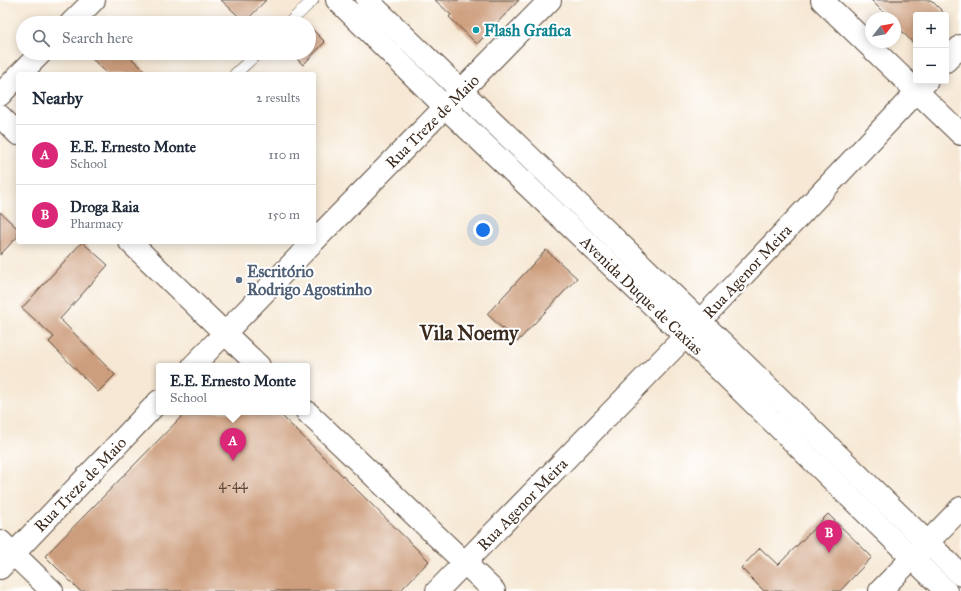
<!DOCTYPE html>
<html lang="en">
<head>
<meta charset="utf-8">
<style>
	:root { --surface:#fff; --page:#f6f6f7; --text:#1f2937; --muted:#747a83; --line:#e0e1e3; --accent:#db2777 }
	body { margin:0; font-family:"IM FELL Great Primer",serif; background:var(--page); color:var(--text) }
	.controls { position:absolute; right:12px; top:12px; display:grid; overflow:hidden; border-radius:4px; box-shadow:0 2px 10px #0003 }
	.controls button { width:36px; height:36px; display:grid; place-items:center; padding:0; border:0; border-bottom:1px solid var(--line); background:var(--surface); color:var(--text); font:20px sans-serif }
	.compass { position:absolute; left:865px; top:12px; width:36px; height:36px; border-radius:50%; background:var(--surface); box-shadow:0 2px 10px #0003; rotate:59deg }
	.you { position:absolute; left:483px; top:230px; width:14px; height:14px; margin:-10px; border:3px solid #fff; border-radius:50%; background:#1a73e8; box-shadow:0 0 0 6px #1a73e833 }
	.badge { display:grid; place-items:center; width:26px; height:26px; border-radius:50%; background:var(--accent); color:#fff; font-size:13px; font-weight:700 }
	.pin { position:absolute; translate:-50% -33px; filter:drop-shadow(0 1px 2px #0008) }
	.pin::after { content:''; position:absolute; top:21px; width:14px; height:12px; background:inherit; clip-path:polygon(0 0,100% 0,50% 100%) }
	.popup { position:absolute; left:156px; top:363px; width:154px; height:52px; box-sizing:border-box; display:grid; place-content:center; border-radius:4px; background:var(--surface); filter:drop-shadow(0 1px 3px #0005); font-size:13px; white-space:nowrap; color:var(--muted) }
	.popup b { font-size:15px; color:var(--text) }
	.popup::after { content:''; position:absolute; left:50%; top:100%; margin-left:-8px; border:8px solid transparent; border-top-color:var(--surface) }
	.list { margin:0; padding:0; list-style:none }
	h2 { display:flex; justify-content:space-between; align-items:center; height:52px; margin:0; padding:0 16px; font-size:17px }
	h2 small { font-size:13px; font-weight:400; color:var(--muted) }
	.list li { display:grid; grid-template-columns:26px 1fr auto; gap:12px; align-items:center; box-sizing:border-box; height:60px; padding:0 16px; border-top:1px solid var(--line) }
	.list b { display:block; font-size:15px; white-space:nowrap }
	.list p { margin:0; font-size:13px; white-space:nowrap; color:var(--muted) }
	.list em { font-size:13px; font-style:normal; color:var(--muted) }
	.icon { flex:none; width:22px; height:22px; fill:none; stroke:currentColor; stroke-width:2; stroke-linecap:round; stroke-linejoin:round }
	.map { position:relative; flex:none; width:961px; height:591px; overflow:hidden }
	.search { position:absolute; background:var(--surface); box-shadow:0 2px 10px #0003; left:16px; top:16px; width:300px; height:44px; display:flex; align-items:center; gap:10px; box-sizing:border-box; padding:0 14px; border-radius:22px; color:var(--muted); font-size:15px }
	.panel { position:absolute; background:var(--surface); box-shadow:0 2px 10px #0003; left:16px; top:72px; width:300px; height:172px; border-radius:4px }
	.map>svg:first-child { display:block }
	.building { fill:#cd9e7d }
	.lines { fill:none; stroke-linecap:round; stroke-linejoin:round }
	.service-casing { stroke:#574639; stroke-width:12 }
	.minor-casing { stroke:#574639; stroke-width:24 }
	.tertiary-casing { stroke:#574639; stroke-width:24 }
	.secondary-casing { stroke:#574639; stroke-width:24 }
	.service { stroke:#fff; stroke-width:11 }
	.minor { stroke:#fff; stroke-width:22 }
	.tertiary { stroke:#fff; stroke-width:22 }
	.secondary { stroke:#fff; stroke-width:22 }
	.culture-dot { fill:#0f9aa8; stroke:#fff; stroke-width:1.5 }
	.service-dot { fill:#5c6f8a; stroke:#fff; stroke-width:1.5 }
	.labels { text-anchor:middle; stroke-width:4; stroke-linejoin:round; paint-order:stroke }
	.number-label { font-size:14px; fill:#604736 }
	.culture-label { font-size:16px; font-weight:bold; fill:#0d838f; stroke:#fff; text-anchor:start }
	.street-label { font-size:16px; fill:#3b2a1e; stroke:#fff }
	.service-label { font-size:16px; font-weight:bold; fill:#4e5e75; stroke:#fff; text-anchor:start }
	.district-label { font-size:20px; font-weight:bold; fill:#3b2a1e; stroke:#fff }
</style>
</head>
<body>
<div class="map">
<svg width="961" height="591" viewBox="0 0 961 591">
	<rect width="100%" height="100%" fill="#fff"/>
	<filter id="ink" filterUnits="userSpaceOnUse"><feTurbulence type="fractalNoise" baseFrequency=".025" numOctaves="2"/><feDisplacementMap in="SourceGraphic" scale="8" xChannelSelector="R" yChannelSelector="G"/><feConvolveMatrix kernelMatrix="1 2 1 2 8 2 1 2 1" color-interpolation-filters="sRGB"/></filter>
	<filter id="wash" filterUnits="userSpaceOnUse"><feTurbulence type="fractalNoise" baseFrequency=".012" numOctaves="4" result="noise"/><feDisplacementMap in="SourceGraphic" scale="16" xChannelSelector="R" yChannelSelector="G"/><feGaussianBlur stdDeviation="0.9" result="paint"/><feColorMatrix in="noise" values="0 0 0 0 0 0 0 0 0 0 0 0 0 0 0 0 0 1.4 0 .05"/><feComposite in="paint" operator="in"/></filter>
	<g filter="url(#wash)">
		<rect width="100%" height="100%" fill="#f6e8d4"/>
		<g id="blocks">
			<!-- building -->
			<g class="building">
				<path d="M221,0H266L245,22Z"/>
				<path d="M435,0H519L477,44L449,17L451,15Z"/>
				<path d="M871,0H931L946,15H916V46L895,24V18H889Z"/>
				<path d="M309,26L325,42L303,65L291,53H309Z"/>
				<path d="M86,53H126L148,74H108Z"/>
				<path d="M0,212L18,229V236L0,255Z"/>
				<path d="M82,242L108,265L60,319L115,375L98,392L49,342L54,337L22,308Z"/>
				<path d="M546,250L577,278L517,342L487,314Z"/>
				<path d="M186,412H278L429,561L400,591H80L45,556Z"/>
				<path d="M828,514L872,557L840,591H764L741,568L760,548L778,565Z"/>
			</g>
		</g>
	</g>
	<g filter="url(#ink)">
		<use href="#blocks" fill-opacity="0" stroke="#574639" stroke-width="1"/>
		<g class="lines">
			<!-- service casing -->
			<g class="service-casing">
				<g id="service">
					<path d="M289,23L313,0"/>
					<path d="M235,74L258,53"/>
				</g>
			</g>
			<!-- minor casing -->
			<g class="minor-casing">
				<g id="minor">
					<path d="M822,0L961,134"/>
					<path d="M946,61L961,46"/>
					<path d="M0,116L18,134"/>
					<path d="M130,242L259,366"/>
					<path d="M307,412L494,591"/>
					<path d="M0,541L52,591"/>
					<path d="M437,591L700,321L927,81"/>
				</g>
			</g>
			<!-- tertiary casing -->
			<g class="tertiary-casing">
				<g id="tertiary">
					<path d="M71,23L94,0"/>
					<path d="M20,74L41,53"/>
					<path d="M0,95L18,76"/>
					<path d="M314,241L550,0"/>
					<path d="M193,366L313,242"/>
					<path d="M0,568L159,401"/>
					<path d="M880,591L961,508"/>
				</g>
			</g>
			<!-- secondary casing -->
			<g class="secondary-casing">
				<g id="secondary">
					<path d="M337,0L445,107L685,336L946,591"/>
					<path d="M367,0L700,321L961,575"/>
				</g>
			</g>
			<!-- service -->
			<use href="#service" class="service"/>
			<!-- minor -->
			<use href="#minor" class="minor"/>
			<!-- tertiary -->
			<use href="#tertiary" class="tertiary"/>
			<!-- secondary -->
			<use href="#secondary" class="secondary"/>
		</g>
	</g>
	<!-- markers -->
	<circle class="culture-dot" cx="476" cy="30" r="4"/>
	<circle class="service-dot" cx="239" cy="280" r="4"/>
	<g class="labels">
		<!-- number labels -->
		<g class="number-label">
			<text x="233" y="489">4-44</text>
		</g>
		<!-- culture labels -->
		<g class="culture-label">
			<text x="484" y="36">Flash Grafica</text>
		</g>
		<!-- street labels -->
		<g class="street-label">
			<text transform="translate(432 121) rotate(-45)" y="6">Rua Treze de Maio</text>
			<text transform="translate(747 271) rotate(-47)" y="6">Rua Agenor Meira</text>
			<text transform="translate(642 295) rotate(44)" y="6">Avenida Duque de Caxias</text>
			<text transform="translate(80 484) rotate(-46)" y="6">Rua Treze de Maio</text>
			<text transform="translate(522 504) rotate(-46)" y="6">Rua Agenor Meira</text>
		</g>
		<!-- service labels -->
		<g class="service-label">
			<text x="247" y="277">Escritório<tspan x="247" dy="18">Rodrigo Agostinho</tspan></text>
		</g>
		<!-- district labels -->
		<g class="district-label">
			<text x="469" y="340">Vila Noemy</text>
		</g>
	</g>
</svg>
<div class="controls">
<button>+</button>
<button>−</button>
</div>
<svg class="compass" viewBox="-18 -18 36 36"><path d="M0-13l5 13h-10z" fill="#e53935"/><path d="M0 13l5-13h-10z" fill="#747a83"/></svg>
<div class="you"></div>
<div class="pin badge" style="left:233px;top:461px">A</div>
<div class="popup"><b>E.E. Ernesto Monte</b>School</div>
<div class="pin badge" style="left:829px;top:553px">B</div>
<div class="search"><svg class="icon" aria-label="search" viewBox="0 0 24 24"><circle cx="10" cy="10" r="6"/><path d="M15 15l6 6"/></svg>Search here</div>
<section class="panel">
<h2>Nearby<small>2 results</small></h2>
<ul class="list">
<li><span class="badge">A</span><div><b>E.E. Ernesto Monte</b><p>School</p></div><em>110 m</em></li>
<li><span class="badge">B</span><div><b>Droga Raia</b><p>Pharmacy</p></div><em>150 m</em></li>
</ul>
</section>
</div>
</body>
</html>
